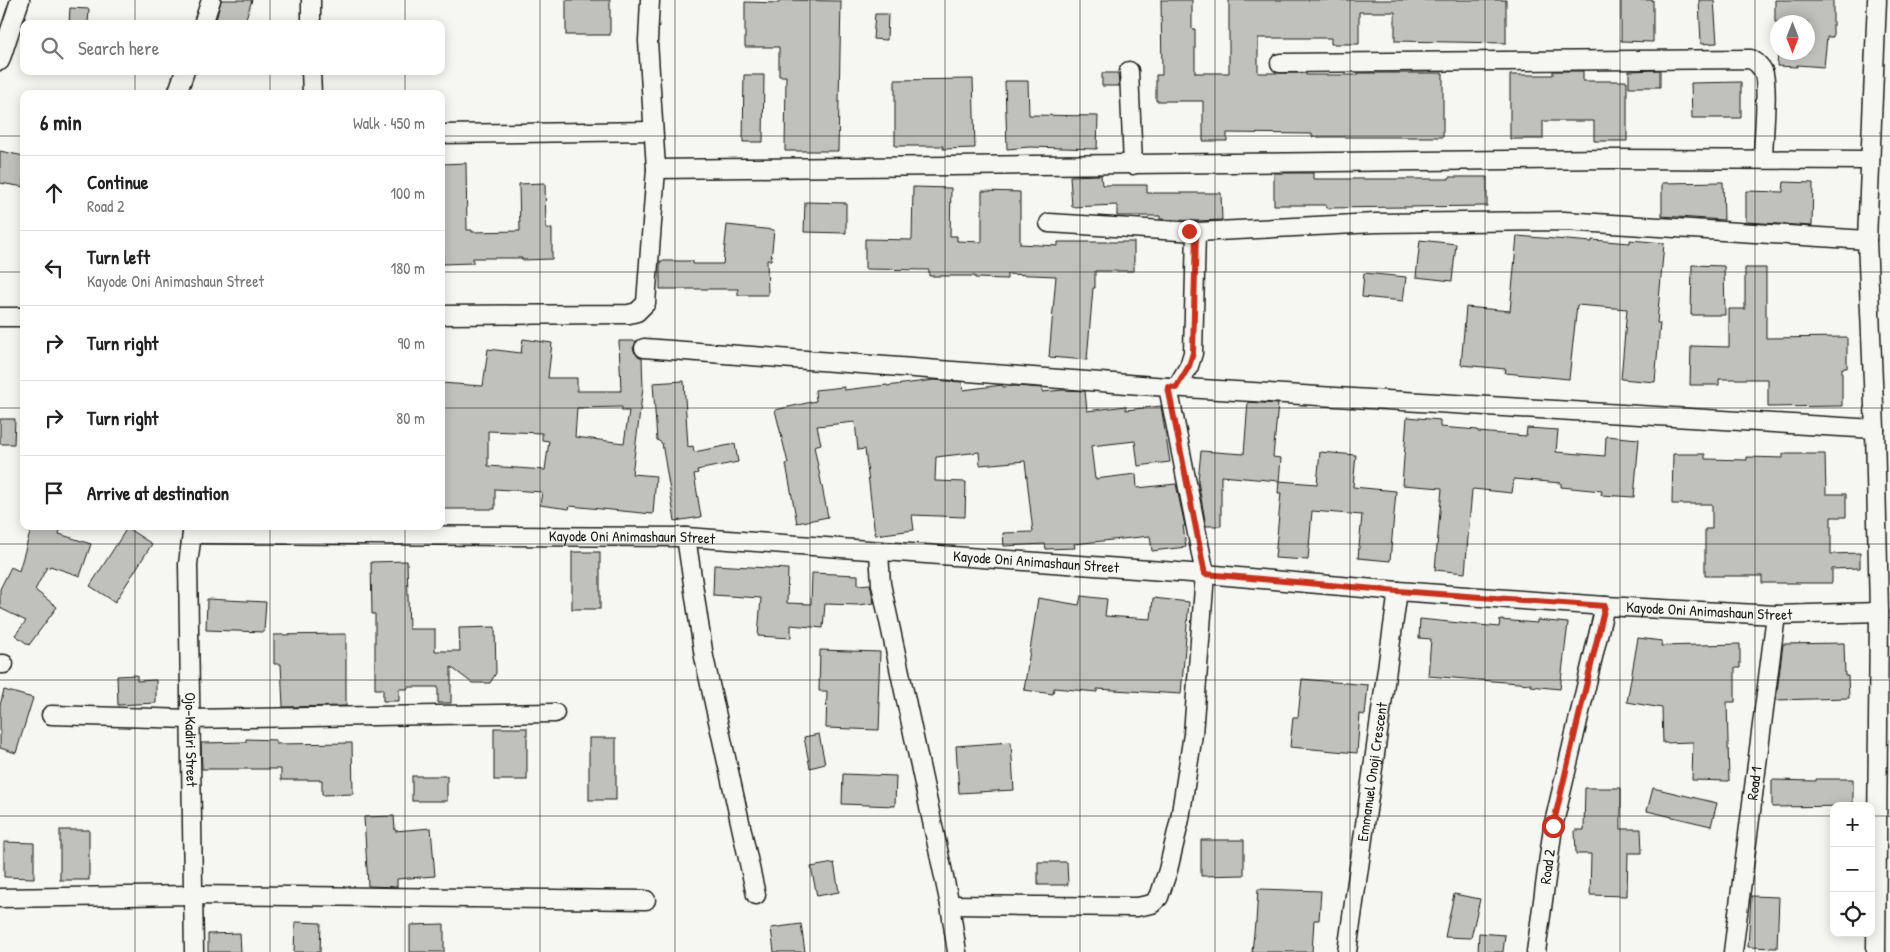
<!DOCTYPE html>
<html lang="en">
<head>
<meta charset="utf-8">
<style>
	:root { --surface:#fff; --page:#f2f2f2; --text:#222; --muted:#767676; --line:#e0e0e0 }
	body { margin:0; font-family:"Patrick Hand",sans-serif; background:var(--page); color:var(--text) }
	.controls { position:absolute; right:15px; bottom:15px; display:grid; overflow:hidden; border-radius:10px; box-shadow:0 2px 12px #0003 }
	.controls button { width:45px; height:45px; display:grid; place-items:center; padding:0; border:0; border-bottom:1px solid var(--line); background:var(--surface); color:var(--text); font:25px sans-serif }
	.compass { position:absolute; left:1770px; top:15px; width:45px; height:45px; border-radius:50%; background:var(--surface); box-shadow:0 2px 12px #0003; rotate:180deg }
	.stop { position:absolute; width:15px; height:15px; margin:-11px; border:4px solid #c8321e; border-radius:50%; background:#fff }
	.stop.end { background:#c8321e; border-color:#fff; box-shadow:0 1px 5px #0008 }
	.list { margin:0; padding:0; list-style:none }
	h2 { display:flex; justify-content:space-between; align-items:center; height:65px; margin:0; padding:0 20px; font-size:21px }
	h2 small { font-size:16px; font-weight:400; color:var(--muted) }
	.list li { display:grid; grid-template-columns:32px 1fr auto; gap:15px; align-items:center; box-sizing:border-box; height:75px; padding:0 20px; border-top:1px solid var(--line) }
	.list b { display:block; font-size:19px; white-space:nowrap }
	.list p { margin:0; font-size:16px; white-space:nowrap; color:var(--muted) }
	.list em { font-size:16px; font-style:normal; color:var(--muted) }
	.icon { flex:none; width:28px; height:28px; fill:none; stroke:currentColor; stroke-width:2; stroke-linecap:round; stroke-linejoin:round }
	.map { position:relative; flex:none; width:1890px; height:952px; overflow:hidden }
	.search { position:absolute; background:var(--surface); box-shadow:0 2px 12px #0003; left:20px; top:20px; width:425px; height:55px; display:flex; align-items:center; gap:12px; box-sizing:border-box; padding:0 18px; border-radius:10px; color:var(--muted); font-size:19px }
	.panel { position:absolute; background:var(--surface); box-shadow:0 2px 12px #0003; left:20px; top:90px; width:425px; height:440px; border-radius:10px }
	.map>svg:first-child { display:block }
	.building { fill:#c0c0bd; stroke:#1c1c1c; fill-rule:evenodd }
	.lines { fill:none; stroke-linecap:round; stroke-linejoin:round }
	.minor-casing { stroke:#1c1c1c; stroke-width:21 }
	.minor { stroke:#f6f6f2; stroke-width:18 }
	.route { stroke:#c8321e; stroke-width:6 }
	.grid { fill:none; stroke:#1c1c1c; stroke-width:1; stroke-opacity:0.55 }
	.labels { text-anchor:middle; stroke-width:4.5; stroke-linejoin:round; paint-order:stroke }
	.street-label { font-size:15px; fill:#1c1c1c; stroke:#f6f6f2 }
</style>
</head>
<body>
<div class="map">
<svg width="1890" height="952" viewBox="0 0 1890 952">
	<rect width="100%" height="100%" fill="#f6f6f2"/>
	<filter id="ink" filterUnits="userSpaceOnUse"><feTurbulence type="fractalNoise" baseFrequency=".02" numOctaves="2"/><feDisplacementMap in="SourceGraphic" scale="10" xChannelSelector="R" yChannelSelector="G"/><feConvolveMatrix kernelMatrix="1 2 1 2 8 2 1 2 1" color-interpolation-filters="sRGB"/></filter>
	<g filter="url(#ink)">
		<!-- building -->
		<g class="building">
			<path d="M221,0H252L244,24H215Z"/>
			<rect x="566" y="0" width="44" height="35"/>
			<path d="M780,0L841,1L838,151H785L786,76H779V47H745V2L779,3Z"/>
			<path d="M1161,0H1192V29H1195V73H1229V0H1506V43L1395,41V12H1359V44H1331V38H1258V73H1306V75H1358V73H1443V137H1312V134L1227,133V141H1203V101H1156V75H1162Z"/>
			<path d="M1621,0H1653V42L1621,41Z"/>
			<path d="M1699,0H1714L1717,43L1701,44Z"/>
			<path d="M1775,0H1833V37H1827L1824,67L1797,65V67L1777,66L1778,52H1808V22H1775Z"/>
			<path d="M70,8L89,9L88,24H69Z"/>
			<path d="M875,14H888L887,40L873,39Z"/>
			<path d="M1660,70V87H1629V71Z"/>
			<path d="M1553,71H1583V81H1627V141H1594V121H1543V139H1510V75H1553Z"/>
			<path d="M1102,73H1118L1119,86H1102Z"/>
			<path d="M744,75H764L763,142H743Z"/>
			<path d="M973,79L975,148L943,149V146H895V80Z"/>
			<path d="M1005,81H1028L1029,115L1098,116L1097,149L1030,147L1007,149Z"/>
			<path d="M1741,82V118H1692L1691,83Z"/>
			<path d="M0,151L24,156V187L0,183Z"/>
			<path d="M466,163L467,230H472V232L520,231L519,184L545,183L546,229H552V259L522,260V258H473V263L443,264L441,164Z"/>
			<path d="M1274,173H1313V179H1449V177H1487V206L1326,208V205H1274Z"/>
			<path d="M1101,175L1102,185H1147V193H1221L1222,220L1196,221L1160,219V216H1117V205L1072,207L1070,176Z"/>
			<path d="M1723,182L1724,220L1662,216V183Z"/>
			<path d="M1784,182L1813,183L1812,226L1746,222V191L1783,192Z"/>
			<path d="M913,187L951,188L950,236H957V241L982,242V191L1020,192V244L1058,246V242H1134V271H1095V288H1093L1087,360L1049,357L1056,276L1007,274V279L975,278V276H929V270L865,269V239L912,240Z"/>
			<path d="M805,202L846,203V233L804,232Z"/>
			<path d="M727,225L774,230L771,260H767L768,295H738V289H660V261H693V264H723Z"/>
			<path d="M1517,236L1592,242V240L1630,243V240L1664,243L1657,323H1660L1655,382L1621,379L1627,309L1577,305L1569,379L1505,373L1506,369L1461,365L1466,307L1510,311Z"/>
			<path d="M1420,240L1456,244L1452,281L1416,277Z"/>
			<path d="M1692,265L1724,266L1725,315H1691Z"/>
			<path d="M1745,268H1766V338L1847,337V368H1842V406L1768,407V379H1719V385H1690L1691,346L1729,347V309H1745Z"/>
			<path d="M1364,273L1406,277L1403,301L1362,297Z"/>
			<path d="M523,339L552,343L548,378H577V391H621L619,341H637L633,348L635,353L642,358L643,388L632,474L656,476L653,514L570,506L569,509L540,505L542,492L495,489V509H441V383L483,386L488,349L521,353ZM622,407V411H629L624,443L575,437L577,408ZM488,431L542,433V440L549,441L545,470L488,466Z"/>
			<path d="M934,380L962,382L963,390L1002,385L1003,387L1015,386L1042,388V392L1063,390L1085,391L1087,411L1126,406V410L1161,406L1170,462L1138,466L1135,441L1091,446L1095,479L1136,474L1137,488L1176,484L1185,526H1183L1186,547L1152,551L1150,536L1074,544L1075,548L1046,549L1045,544L1004,546L1003,533L1033,532L1025,461L980,465L979,452L936,457L935,481L966,482L965,517L912,515L914,530L875,535L865,449L858,450L855,422L817,426L821,444L814,446L828,517L797,523L786,464L788,463L775,410L816,401L815,390L844,387V390L887,385V386Z"/>
			<path d="M684,381L688,447L693,446L694,452L735,444L738,462L697,470L698,473L694,474L701,517L675,521L662,443L657,440L653,383Z"/>
			<path d="M1248,402L1278,404L1273,457L1281,458L1279,481L1221,476V526H1206L1198,481L1201,451L1244,454Z"/>
			<path d="M1407,417L1440,420V427L1478,430V432L1526,436L1527,428L1558,430L1556,452L1605,456L1606,436L1639,439L1634,497L1601,495L1602,491L1561,487V483L1514,479L1512,493L1473,489L1472,490L1465,573L1435,570L1442,488L1402,485Z"/>
			<path d="M0,419H15L14,444H0Z"/>
			<path d="M1320,452L1356,455L1353,487L1396,491L1390,561L1358,558L1362,515L1312,511L1308,560L1275,558L1281,493H1278L1279,481L1317,484Z"/>
			<path d="M1673,454H1705V459L1747,460V457L1783,458V454H1825L1826,494H1846V517H1831V554L1860,553V568L1832,569V583H1762V576H1705V529H1712V504H1672Z"/>
			<path d="M32,526H61L59,534L91,544L80,576L50,566L49,568L47,567L35,590L57,607L29,645L15,635L26,621L0,608V589L11,567L19,571Z"/>
			<path d="M127,528L152,544L115,602L90,586Z"/>
			<rect x="572" y="552" width="28" height="57"/>
			<path d="M407,561L409,629H435V651H460L459,628L495,627L496,673L490,683H472L451,667V703H438V687H408V689H399V701H383V689H375V614H372L371,562Z"/>
			<path d="M714,565L788,569L787,603L811,604L812,573L858,575V585L870,584L874,603L858,605L825,604L823,628L791,625V638L758,636L761,598L713,595Z"/>
			<path d="M1081,596L1107,599L1105,616L1151,619L1153,598L1189,602L1181,694L1097,689V692L1054,688L1053,694L1024,690L1038,598L1079,605Z"/>
			<path d="M207,599L266,602L264,632L206,630Z"/>
			<path d="M1420,619L1499,627L1500,620L1537,623V620L1568,623L1560,689L1531,686V684L1428,676L1431,639L1419,638Z"/>
			<path d="M346,634V706L283,707L281,664H274V635Z"/>
			<path d="M1638,638L1662,641L1661,646L1740,644V668H1735V702H1727L1729,781L1692,780L1693,742L1663,743L1662,708L1627,702Z"/>
			<path d="M1844,643L1845,676H1848L1849,698L1776,700L1783,644Z"/>
			<path d="M820,650L880,652L878,703H880L879,730L826,728L827,691H819Z"/>
			<path d="M137,675V681L156,680V703L118,705L117,676Z"/>
			<path d="M1302,679L1368,685L1365,715L1360,714L1357,753L1290,747L1293,717H1298Z"/>
			<path d="M4,690L33,698L16,753L0,748V705Z"/>
			<rect x="494" y="728" width="33" height="52"/>
			<path d="M819,734L825,764L810,768L804,737Z"/>
			<rect x="589" y="738" width="27" height="62"/>
			<path d="M246,739L276,740V744L352,743L353,794L322,795V780H281V769H202L201,743L246,742Z"/>
			<path d="M1011,742L1014,790L959,793L956,746Z"/>
			<path d="M843,774L896,776L895,806L842,804Z"/>
			<rect x="412" y="776" width="35" height="25"/>
			<path d="M1816,779H1853V806L1772,807V780L1816,781Z"/>
			<path d="M1585,788H1621V829H1641L1642,853H1628L1627,896L1590,895L1591,854H1576L1575,830H1584Z"/>
			<path d="M1653,788L1717,803L1711,826L1647,811Z"/>
			<path d="M394,816L395,831L431,828L435,876L397,879V887L368,886L364,817Z"/>
			<rect x="60" y="830" width="29" height="50"/>
			<path d="M1201,840H1244V875L1201,876Z"/>
			<path d="M4,842L34,843V878L4,877Z"/>
			<path d="M1038,862H1067L1068,885H1038Z"/>
			<path d="M834,863L839,892L817,896L811,867Z"/>
			<path d="M1258,889L1321,891L1319,920H1314L1312,952H1252L1255,923H1256Z"/>
			<path d="M1454,894L1480,899L1471,938L1445,937Z"/>
			<path d="M1751,896L1779,897L1777,948L1748,947Z"/>
			<path d="M295,922L321,923L320,952H294Z"/>
			<path d="M444,924V952H410V925Z"/>
			<path d="M801,924L805,952H774L771,928Z"/>
			<path d="M240,933L241,952H208V934Z"/>
			<path d="M1479,933L1505,935L1503,952H1478Z"/>
		</g>
		<g class="lines">
			<!-- minor casing -->
			<g class="minor-casing">
				<g id="minor">
					<path d="M311,0V24"/>
					<path d="M203,24L211,0"/>
					<path d="M0,61L20,0"/>
					<path d="M1280,63L1751,59C1756,62 1760,65 1763,71C1769,84 1763,141 1763,159"/>
					<path d="M311,71L312,94"/>
					<path d="M1129,71L1133,165"/>
					<path d="M177,94L185,71"/>
					<path d="M441,134L653,131"/>
					<path d="M656,169L1610,159L1870,160"/>
					<path d="M1049,223L1196,232L1193,353L1189,366L1176,388"/>
					<path d="M1196,232L1376,223L1564,221L1867,240"/>
					<path d="M441,315L629,314L637,312L646,303L656,169L648,41L650,0"/>
					<path d="M0,317H24"/>
					<path d="M644,348L1168,387L1205,574L1193,734L1180,819L1168,870L1159,897L1152,904L1137,907L950,905"/>
					<path d="M1168,387L1875,429"/>
					<path id="s1" d="M193,526L188,564L194,952"/>
					<path id="s2" d="M192,534L686,537L1205,574L1398,591L1605,606L1776,615L1879,612"/>
					<path d="M686,537L704,657L756,895"/>
					<path d="M879,552L881,584L950,905L957,952"/>
					<path d="M0,664H4"/>
					<path d="M51,715L190,719L555,713"/>
					<path d="M0,898L193,895L646,900"/>
					<path id="s3" d="M1347,952L1398,591"/>
					<path id="s4" d="M1536,952L1553,827L1605,606"/>
					<path id="s5" d="M1733,952L1776,615"/>
					<path d="M1876,952L1879,612L1875,429L1867,240L1877,0"/>
				</g>
			</g>
			<!-- minor -->
			<use href="#minor" class="minor"/>
		</g>
	</g>
	<g class="lines" filter="url(#ink)">
		<!-- route -->
		<path class="route" d="M1189,231L1196,232L1193,353L1189,366L1176,388L1168,387L1205,574L1398,591L1605,606L1553,826"/>
	</g>
	<!-- grid -->
	<path class="grid" d="M135,0V24M270,0V24M405,0V24M540,0V952M675,0V952M810,0V952M945,0V952M1080,0V952M1215,0V952M1350,0V952M1485,0V952M1620,0V952M1755,0V952M135,71V94M270,71V94M405,71V94M0,136H24M441,136H1890M0,272H24M441,272H1890M0,408H24M441,408H1890M135,526V952M270,526V952M405,526V952M0,544H1890M0,680H1890M0,816H1834M1871,816H1890"/>
	<g class="labels">
		<!-- street labels -->
		<g class="street-label">
			<text dy="5" stroke="none"><textPath href="#s2" startOffset="440">Kayode Oni Animashaun Street</textPath></text>
			<text dy="5" stroke="none"><textPath href="#s2" startOffset="845">Kayode Oni Animashaun Street</textPath></text>
			<text dy="5" stroke="none"><textPath href="#s2" startOffset="1520">Kayode Oni Animashaun Street</textPath></text>
			<text dy="5" stroke="none"><textPath href="#s1" startOffset="214">Ojo-Kadiri Street</textPath></text>
			<text dy="5" stroke="none"><textPath href="#s3" startOffset="182">Emmanuel Onoji Crescent</textPath></text>
			<text dy="5" stroke="none"><textPath href="#s5" startOffset="170">Road 1</textPath></text>
			<text dy="5" stroke="none"><textPath href="#s4" startOffset="86">Road 2</textPath></text>
		</g>
	</g>
</svg>
<div class="controls">
<button>+</button>
<button>−</button>
<button><svg class="icon" aria-label="locate" viewBox="0 0 24 24"><circle cx="12" cy="12" r="6"/><path d="M12 2v4M12 18v4M2 12h4M18 12h4"/></svg></button>
</div>
<svg class="compass" viewBox="-18 -18 36 36"><path d="M0-13l5 13h-10z" fill="#e53935"/><path d="M0 13l5-13h-10z" fill="#767676"/></svg>
<div class="stop" style="left:1553px;top:826px"></div>
<div class="stop end" style="left:1189px;top:231px"></div>
<div class="search"><svg class="icon" aria-label="search" viewBox="0 0 24 24"><circle cx="10" cy="10" r="6"/><path d="M15 15l6 6"/></svg>Search here</div>
<section class="panel">
<h2>6 min<small>Walk · 450 m</small></h2>
<ul class="list">
<li><svg class="icon" aria-label="ahead" viewBox="0 0 24 24"><path d="M12 20V5M6 11l6-6 6 6"/></svg><div><b>Continue</b><p>Road 2</p></div><em>100 m</em></li>
<li><svg class="icon" aria-label="left" viewBox="0 0 24 24"><path d="M17 20v-9H6M10 6l-5 5 5 5"/></svg><div><b>Turn left</b><p>Kayode Oni Animashaun Street</p></div><em>180 m</em></li>
<li><svg class="icon" aria-label="right" viewBox="0 0 24 24"><path d="M7 20v-9h11M14 6l5 5-5 5"/></svg><div><b>Turn right</b></div><em>90 m</em></li>
<li><svg class="icon" aria-label="right" viewBox="0 0 24 24"><path d="M7 20v-9h11M14 6l5 5-5 5"/></svg><div><b>Turn right</b></div><em>80 m</em></li>
<li><svg class="icon" aria-label="arrive" viewBox="0 0 24 24"><path d="M6 21V4h12l-3 4 3 4H6"/></svg><div><b>Arrive at destination</b></div></li>
</ul>
</section>
</div>
</body>
</html>
